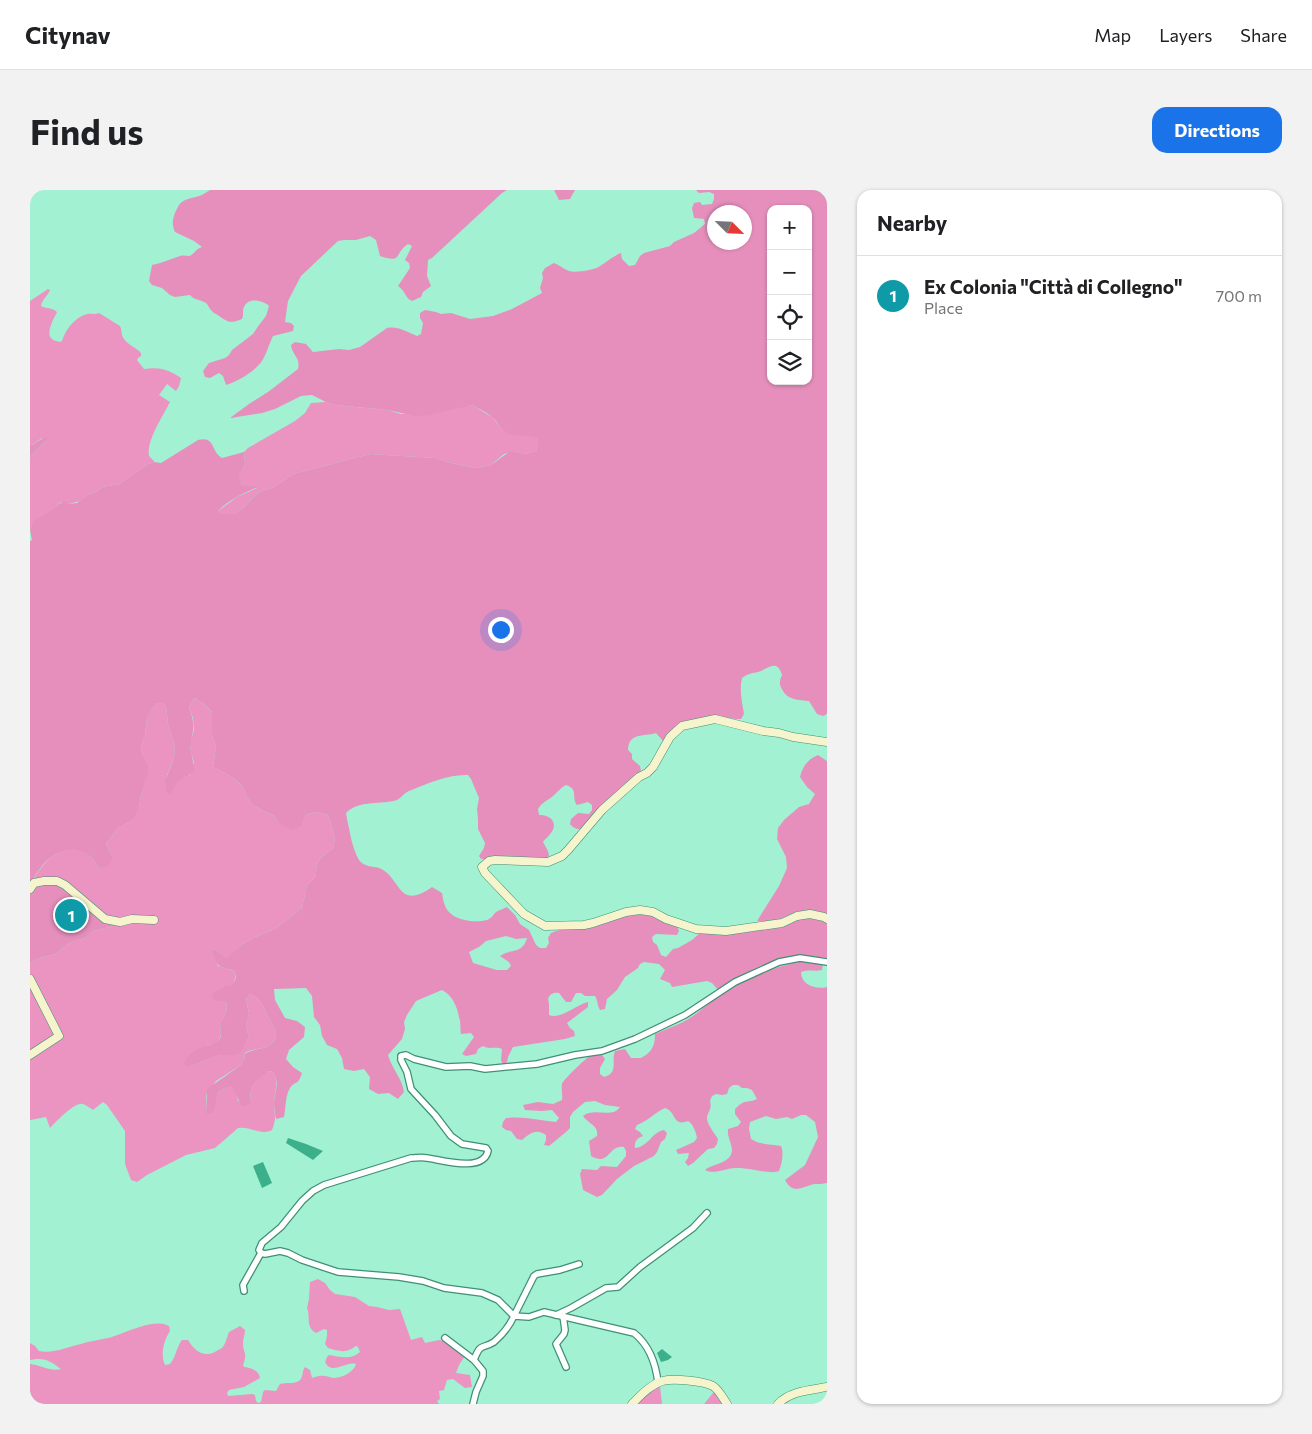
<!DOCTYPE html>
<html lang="en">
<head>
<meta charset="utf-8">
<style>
	:root { --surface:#fff; --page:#f2f2f2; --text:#202124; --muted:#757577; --line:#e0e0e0; --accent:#1a73e8 }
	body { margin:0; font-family:Commissioner,sans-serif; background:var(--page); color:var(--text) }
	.controls { position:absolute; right:15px; top:15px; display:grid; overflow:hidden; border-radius:10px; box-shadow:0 1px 4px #0004 }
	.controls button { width:45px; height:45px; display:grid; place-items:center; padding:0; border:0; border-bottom:1px solid var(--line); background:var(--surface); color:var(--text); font:25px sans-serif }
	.compass { position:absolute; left:677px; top:15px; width:45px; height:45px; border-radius:50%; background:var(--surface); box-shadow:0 1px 4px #0004; rotate:114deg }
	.you { position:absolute; left:470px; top:439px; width:18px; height:18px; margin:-12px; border:4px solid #fff; border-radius:50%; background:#1a73e8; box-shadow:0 0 0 8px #1a73e833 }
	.badge { display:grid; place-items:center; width:32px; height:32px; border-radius:50%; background:var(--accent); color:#fff; font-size:16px; font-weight:700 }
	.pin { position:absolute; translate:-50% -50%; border:2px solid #fff; box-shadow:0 1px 5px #0006 }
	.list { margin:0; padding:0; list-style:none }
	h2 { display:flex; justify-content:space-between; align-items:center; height:65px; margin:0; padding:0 20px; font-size:21px }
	h2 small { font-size:16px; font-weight:400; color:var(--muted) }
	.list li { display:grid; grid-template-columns:32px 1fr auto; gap:15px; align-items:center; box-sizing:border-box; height:80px; padding:0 20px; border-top:1px solid var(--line) }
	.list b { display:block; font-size:19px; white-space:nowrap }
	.list p { margin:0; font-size:16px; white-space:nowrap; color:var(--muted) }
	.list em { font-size:16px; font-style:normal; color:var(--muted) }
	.icon { flex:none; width:28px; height:28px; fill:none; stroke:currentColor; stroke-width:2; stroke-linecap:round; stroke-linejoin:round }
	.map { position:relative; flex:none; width:797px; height:1214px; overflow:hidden; border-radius:15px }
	header { display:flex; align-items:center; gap:30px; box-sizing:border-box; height:70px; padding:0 25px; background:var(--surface); border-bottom:1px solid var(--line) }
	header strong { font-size:24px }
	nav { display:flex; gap:28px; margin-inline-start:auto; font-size:18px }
	.intro { display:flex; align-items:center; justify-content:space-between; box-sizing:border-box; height:120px; padding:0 30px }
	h1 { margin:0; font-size:35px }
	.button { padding:12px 22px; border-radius:15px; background:var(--accent); color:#fff; font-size:18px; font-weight:700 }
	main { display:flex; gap:30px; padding:0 30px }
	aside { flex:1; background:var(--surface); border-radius:15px; box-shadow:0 1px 4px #0004 }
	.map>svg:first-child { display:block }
	.green { fill:#eb93c1 }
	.forest { fill:#e68fbd; fill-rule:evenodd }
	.water { fill:#3bb08a }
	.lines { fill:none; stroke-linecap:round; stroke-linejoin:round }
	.street-casing { stroke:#409074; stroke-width:8 }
	.secondary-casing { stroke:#409074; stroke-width:9 }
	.street { stroke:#fff; stroke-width:5.5 }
	.secondary { stroke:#f5f4cc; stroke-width:8 }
</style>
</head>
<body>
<header>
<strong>Citynav</strong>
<nav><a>Map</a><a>Layers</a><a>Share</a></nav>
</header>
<div class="intro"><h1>Find us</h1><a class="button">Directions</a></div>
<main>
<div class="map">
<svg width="797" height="1214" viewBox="0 0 797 1214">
	<rect width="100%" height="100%" fill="#a2f1d2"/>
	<!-- green -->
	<g class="green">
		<path d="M18,99L20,100C18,106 12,109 11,116C16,119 22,117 27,122C24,128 15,144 22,149C24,151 27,151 30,152L32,151C36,139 44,128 57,124C61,123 64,125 69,123L90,136C92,140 91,145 94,149C98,155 107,158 111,163V166L108,168L107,170L114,179C130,177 137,179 151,188L149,196L146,201L137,194L129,205L140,212C133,226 116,251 119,266L124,271V272L118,274L89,294L72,297L68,301L59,304L50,311L39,314L31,312C27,315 25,318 22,321C12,329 6,327 0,340V267L16,251L12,248L0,256V111Z"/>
		<path d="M296,212L305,215L357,220L371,224L442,215L462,227L474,241L484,245L504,246L508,249V255L506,261L495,264L484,261L474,264L461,275L445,278L417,272L406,268L340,264L263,284L244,297L229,302L213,318L204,324H192L188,321L207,307L227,298L212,295C205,286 211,282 215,274L214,262L218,258L265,231L275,223L281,213Z"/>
		<path d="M164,508L174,514L182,522V545L186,556L183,577L204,588L212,596L217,607L224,616L244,626L252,634L272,635L276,625L285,622L298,625L305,648L303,659C290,667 286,671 286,686L277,695L272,718L245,739L223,748L213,754L196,770L187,761L181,758L188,776L204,781C209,794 196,802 187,811H196C198,821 196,825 190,833L191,844L189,850L184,854L178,855L158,877L190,865H201L214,856L219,847L216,836L219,824L216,807L220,804C231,808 233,816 237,825C242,834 252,844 241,854C234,860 223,858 215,863L214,870L211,875L186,891L176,905V922L182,924C187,911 183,898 201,897L206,900L208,911L221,913C219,893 224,894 237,881L243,882C249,892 245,900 244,911C243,924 248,925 242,940C230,946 221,936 208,938L185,958L156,965L117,985L107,992L101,990L95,974V941L77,915L73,912L63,920C60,918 56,915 53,914C44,912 26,932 20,938L16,927L0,930V773L9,768L26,764L39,753L55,748L63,741L80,737L4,690C5,684 8,682 12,677C23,661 45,652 61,667C64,670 66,674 68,677L82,671V666L76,654L87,639L101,631L109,616L111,605L116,588V571L111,561V556L115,545L117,528L126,513H131L136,516L138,534L145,556L144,568L137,585L135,596C146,594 149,589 160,585L164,573L161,562V551L164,540L163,528L159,518Z"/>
		<path d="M288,1089L295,1093L300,1100L305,1104L325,1107L339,1116L347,1117L359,1120L370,1119L381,1150L392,1147L395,1153L409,1150L414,1151L435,1166L429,1175L426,1183L440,1185L442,1197L435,1198L423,1189L417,1190L414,1200L409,1201L410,1209L407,1211L409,1214H0V1174C11,1175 21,1182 31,1179C20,1171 15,1167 0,1170V1153L5,1156L9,1161C23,1164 37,1157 51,1154C60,1151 69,1150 78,1148C94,1144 124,1127 139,1136L140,1141C134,1150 130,1164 135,1175L140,1174C146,1167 146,1158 152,1150H158C164,1160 173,1168 185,1162C186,1161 192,1158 192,1158C196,1154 197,1146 199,1142L210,1136L215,1140C215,1145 213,1148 213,1153C213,1163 218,1163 213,1175L214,1177C221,1178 229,1180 230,1188L214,1197L199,1200L197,1203L198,1206L222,1204L225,1205L226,1211L228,1213L231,1212L233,1202L235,1200L246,1201L250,1194C256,1192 267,1195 271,1189C273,1186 272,1181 275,1177L280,1180L282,1188C285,1187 287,1186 290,1186C294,1185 299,1187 303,1188C312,1188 324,1182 326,1174C315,1171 302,1186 295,1172L297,1167L299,1165C310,1167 321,1170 330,1162L328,1157L326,1156C315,1164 310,1161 298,1158L295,1154L297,1146V1140L294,1139L286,1143C275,1137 281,1127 277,1118L279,1109L280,1092Z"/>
		<path d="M630,1196L632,1214H605L623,1199Z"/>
		<path d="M685,1202L693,1214H674L683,1203Z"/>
	</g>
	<!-- forest -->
	<g class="forest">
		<path d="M180,0H477L472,3L402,68L398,70L397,86L401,96L393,102L391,107L382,111C374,107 376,101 368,96L380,78L379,73L375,70L382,56L378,54C364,63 373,74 350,66L346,50L340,46L326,50H314L308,51L271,86L258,111L255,132L261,133L264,136L263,141L243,146C239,154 237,163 232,171C224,182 208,191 196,195L193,186L189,183L180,188L175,187L173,181L179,173L195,168L199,165L202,160L223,144L229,135L236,126L239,116C233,110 218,107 214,117C212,121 214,124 212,129C200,134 198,132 189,126C187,124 183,123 182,121C178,118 179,114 174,112C168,109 164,110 160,105L145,107L140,105L132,98L122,95L119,91L122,75C132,73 140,69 150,66C153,65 156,66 159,66C164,65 165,59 172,57L164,51L145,42C142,35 142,31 145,23C151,8 156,10 169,6C173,5 176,2 180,0Z"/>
		<path d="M524,0H545L540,9L529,10Z"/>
		<path d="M666,0H797V524L793,526L787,524L779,511C769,510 758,510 753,501C749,495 749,492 752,485C747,468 738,479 728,482C722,483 717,484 712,488C709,500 712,512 714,524L711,529H706L682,526L657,531L647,536L633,551L626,543C613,547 599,542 598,560L602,564V569L610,576L611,581L582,607L554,638C548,640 544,639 540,634L541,629L548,623L559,624L562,620V615L558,612L547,615C541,607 549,599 536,595C530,598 528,602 523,606C517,611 512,612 508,619L509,625C519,624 529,632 521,643C519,646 516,648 513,652L518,661L519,666L517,668L451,669L449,666L454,658L455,653L448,639V629L447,619L449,608L441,589L438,585C419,584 396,594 379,601C372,604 371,610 363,611C348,614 327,611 316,623L317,629C320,642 322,658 329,670C334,677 342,676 349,678C371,686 367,722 402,697L412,703C413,709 414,717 419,722C427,731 446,733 457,730C462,728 463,725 466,722C470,720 474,718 477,717L485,725L490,734L499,740L506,755L510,758H516L519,753L518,748L521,743L526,741L606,722L618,724L627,729L638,731L647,736L649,741L647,745L626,744L622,747L623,752L627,755L631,765L636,767L643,759L648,758L662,750L670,743L723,741L751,736L765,729L779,727L793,730L797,733V768C787,767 776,765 766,766C746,766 705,788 688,800L682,793L677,791L642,797L640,793L630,789L635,780L629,774L614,772L610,774L608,778L595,787L587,800L577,809L575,819L570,820C567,815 568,811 565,806H555L551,803H546L541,812H536L529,803C523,802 520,804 518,809L519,814V825C530,830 546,815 558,812V817L537,833L540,838L544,841L545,846L535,849L483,857L478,867L477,872L473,875L471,870L472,859C465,856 459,860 453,856L448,859L446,864L436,866L432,864L444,847L441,843L431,844C430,839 431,833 429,827C427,816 422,805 412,800L386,811L377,825L374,832L375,839L372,849L358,865C362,879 372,888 374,902L368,909L359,903L348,904L339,899L340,887L334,879L324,881L314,879L312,868L307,859L297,855L292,846L290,835L284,827L282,806L276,798L244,799L245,810L255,828L267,831L275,837L274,847L259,860L256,869L263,877L272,883C268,896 266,890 260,898C255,906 256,918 254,927L246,929C245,924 244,918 244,912C245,900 250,894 243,882L238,881C224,894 219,893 221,913L217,916H212C207,909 207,902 201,897C180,899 190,912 182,924L176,923L177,899L211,875L214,870L215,864C223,858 234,860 241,854C252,845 242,834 237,825C233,816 231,808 220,804L216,808L219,824L216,836L219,847L211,862L207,865H190L158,877L154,873C157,867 162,862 168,859C175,855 190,855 191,845C191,841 190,836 190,833C196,825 198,821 196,811H187L182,808L183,803L198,795L201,796C206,791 207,787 204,781C200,779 196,779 191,777C185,774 183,764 181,758L187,761L196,769L213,754L223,748L245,739L272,718L277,695L286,686C286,671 290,667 303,659L305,648L298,625L285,622L276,625L272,635L263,640L252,635L244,626L224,616L217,607L212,596L204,588L183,577L186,556L182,545V522L174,514L164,508L159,518C162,525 164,533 163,541C162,548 160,555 161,561C162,568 164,574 164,581C151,593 149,585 141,604L136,602L135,591L144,568L145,556L138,534L136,516L131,513H126L117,528L115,545L111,556V561L116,571L118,577V583L111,605L109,616L105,626L101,631L87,639L76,654L82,666V671C78,677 75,678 68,677C66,674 64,670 61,667C45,653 23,661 12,676C9,681 5,683 4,689H28L81,727L83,732L80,737L63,741L55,748L39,753L26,764L9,768L0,773V351L2,350L0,340L4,331L22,320L29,314L34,311L39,314L47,313L59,304L68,301L72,297L89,294L118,274L124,272L131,273L168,250C186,246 180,261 192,268L214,262L215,274C211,282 206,286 212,295L228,297C214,303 199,310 188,321L192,324H204L213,318L229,302L244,297L263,284L340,264L406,268L417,272L445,278L461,275L479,262L484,261L495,264L506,261L508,255V249C498,243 486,249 477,243C471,240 468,232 463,228C457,222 449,219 442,215L398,225L386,226L357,220L305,215L296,212L282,205L271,206L245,219L232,223L200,228L219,214L238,202L268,179C271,168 262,165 261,155L265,152L276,154L283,162L309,159L319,160L330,157L357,138C368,136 377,142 387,146L391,144L393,133L390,128V123L395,120L406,122L411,124L421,123L440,129L463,126L482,119L512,103L510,98L513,88L512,83L515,78L524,73C529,75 534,79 539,81C545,83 565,80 570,76C577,72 583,66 591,63L592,69L599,76L605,75L610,66L614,63L640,56L644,52L664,43L675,34L674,29L664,28L662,18L664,13L670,12L672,15L682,14L684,9V4L679,2L669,3ZM741,19H778V191H741ZM684,22H714V52H684ZM476,746L486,749L497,748C492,765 481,758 470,766L479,772L481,776L477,780H467L443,773L439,762L449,757L456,751Z"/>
		<path d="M15,247L17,249L16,251L0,267V256Z"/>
		<path d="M788,565L797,571V726L780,722L768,721L745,731H727L749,696L757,678L756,667L747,649L748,638L754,630L769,617L779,614L785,604L777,597L770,587C773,576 777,570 788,565Z"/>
		<path d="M773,771L793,774L792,780C785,782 779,779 771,782C771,795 786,800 797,797V993C793,994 788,994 784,994C772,997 763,1005 755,990L775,975L788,947L785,932L776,925H771L762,929L757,927L746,929L736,926L720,932L719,938L721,949C730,955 740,954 751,956C754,962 752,974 749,981C741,985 718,977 706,978C695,978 685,985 675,980C683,973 702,974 702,959C701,952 697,946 698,939L708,936L711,932L705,924V919C716,908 716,914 727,909L722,900L717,898H712L708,895H703L699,898L697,904L692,905L686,904L682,906L680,911C682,919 679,920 677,927C676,933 685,944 688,949L687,954L684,958L678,959L663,973L658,976L655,972L658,968L659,963L648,964L646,960L664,952L667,948C666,942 663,934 658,931C642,937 647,922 635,918C624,923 618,931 607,935L605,939L610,942L613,946C607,948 604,952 605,958C618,957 622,942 634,940L637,943L635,949L631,952L627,962L624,966L604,976L587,989L572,1005L567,1007L553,1000L550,984L552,979L567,980L571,976L587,977L596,966V961L594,957C578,954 580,977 561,966L559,951L567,946C569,935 558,934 553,926C564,917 582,929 590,917L575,915L565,911L555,912L543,922L540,927V938L536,942L519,956L514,955L516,950V945C506,938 500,943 492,950L487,949L481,941L476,940L472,937L473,932L476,928C493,926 509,930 526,932L529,928L522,920L512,921L495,920L493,915L508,912L523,914L532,910C533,905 531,900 532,894C533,890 556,868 560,866C564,865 569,865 572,865L575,869L570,878V884L574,887C589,883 581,871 585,861L595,859L601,868H611C622,862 625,856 625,844C636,839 649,835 660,828C670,822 678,813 687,806C712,788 743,777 773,771Z"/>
	</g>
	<!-- water -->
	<g class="water">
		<path d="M258,948L276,954L293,961L283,970L256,953Z"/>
		<path d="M233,972L242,993L232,998L223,976Z"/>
		<path d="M632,1159L642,1167L638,1170L631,1172L627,1163Z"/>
	</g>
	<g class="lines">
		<!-- street casing -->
		<g class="street-casing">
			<g id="street">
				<path d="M549,1074L530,1080L507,1084L504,1086L484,1126L468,1110L452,1103L414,1098L393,1091L369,1087L308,1082L272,1070L258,1063L250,1061L235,1064L231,1063L229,1060L232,1053L251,1037L272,1011L283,1001L294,995L381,968C386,968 392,967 397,968C412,970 453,983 458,961L456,958L432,954L421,946L405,925L381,899L377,882L371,870V866L376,865L384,869L416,877L440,876L455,879L507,874L545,865L572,861L605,849L655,825L705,792L749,772L770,768L797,772"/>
				<path d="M214,1101L213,1095L231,1063"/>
				<path d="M526,1125L541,1118L576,1098L588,1097L610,1077L663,1038L677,1023"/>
				<path d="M533,1126L535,1140L534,1144L526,1154L536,1177"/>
				<path d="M415,1148L444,1170"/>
				<path d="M443,1214L446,1202L453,1186V1181L444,1170C451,1152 451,1160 464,1152C472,1145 480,1135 484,1126L499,1127L514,1122L604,1143C619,1155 626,1175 628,1193"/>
			</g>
		</g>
		<!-- secondary casing -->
		<g class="secondary-casing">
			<g id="secondary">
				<path d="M797,552L763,547L749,543L733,541L685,529L652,536L640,547L623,577L617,583L609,587L572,620L538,660L532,666L518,672L465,670L459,671L452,677L455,683L494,724L515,736L554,735L563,733L596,722L610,720L623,722L636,729L666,739L696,741L752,733L767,726L780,724L794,727L797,729"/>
				<path d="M0,699L4,693L14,691H27L35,695L75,729L90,732L102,729L124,730"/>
				<path d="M0,789L29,846L0,865"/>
				<path d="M602,1214C610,1206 621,1194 633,1191C643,1188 673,1191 683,1196C689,1200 693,1208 697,1214"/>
				<path d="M748,1214C760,1201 781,1200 797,1197"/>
			</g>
		</g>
		<!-- street -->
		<use href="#street" class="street"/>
		<!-- secondary -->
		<use href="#secondary" class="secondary"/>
	</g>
</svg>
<div class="controls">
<button>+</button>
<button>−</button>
<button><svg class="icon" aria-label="locate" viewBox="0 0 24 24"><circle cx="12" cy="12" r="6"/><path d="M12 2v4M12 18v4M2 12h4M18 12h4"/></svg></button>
<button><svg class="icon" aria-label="layers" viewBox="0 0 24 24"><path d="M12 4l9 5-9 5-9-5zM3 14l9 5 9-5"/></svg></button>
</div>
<svg class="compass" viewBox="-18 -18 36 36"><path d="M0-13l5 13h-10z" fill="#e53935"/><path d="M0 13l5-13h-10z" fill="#757577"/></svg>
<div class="you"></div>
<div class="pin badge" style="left:41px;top:725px;background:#0f9aa8">1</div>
</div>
<aside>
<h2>Nearby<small></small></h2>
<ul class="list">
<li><span class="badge" style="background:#0f9aa8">1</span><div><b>Ex Colonia &quot;Città di Collegno&quot;</b><p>Place</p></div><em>700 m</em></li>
</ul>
</aside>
</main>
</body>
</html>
